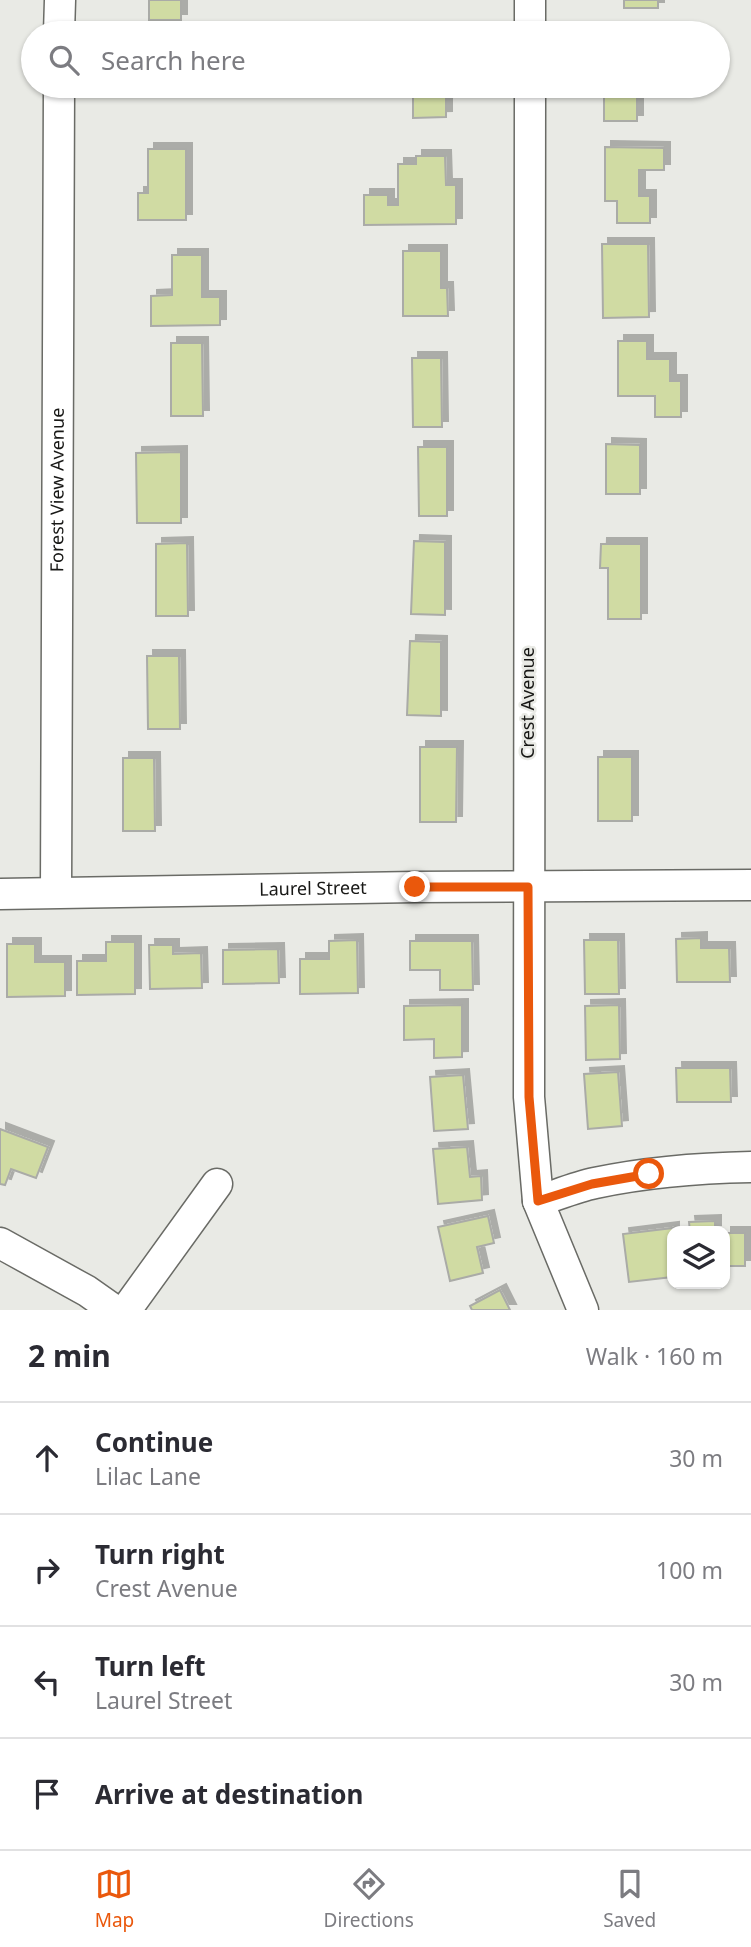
<!DOCTYPE html>
<html lang="en">
<head>
<meta charset="utf-8">
<style>
	:root { --surface:#fff; --page:#f2f2f3; --text:#2b2b33; --muted:#7c7c81; --line:#e1e1e2; --accent:#ea580c }
	body { margin:0; font-family:"Noto Sans",sans-serif; background:var(--page); color:var(--text) }
	.controls { position:absolute; right:21px; bottom:21px; display:grid; overflow:hidden; border-radius:14px; box-shadow:0 2px 5px #0004 }
	.controls button { width:63px; height:63px; display:grid; place-items:center; padding:0; border:0; border-bottom:2px solid var(--line); background:var(--surface); color:var(--text); font:35px sans-serif }
	.stop { position:absolute; width:21px; height:21px; margin:-16px; border:5px solid #ea580c; border-radius:50%; background:#fff }
	.stop.end { background:#ea580c; border-color:#fff; box-shadow:0 2px 7px #0008 }
	.list { margin:0; padding:0; list-style:none }
	h2 { display:flex; justify-content:space-between; align-items:center; height:91px; margin:0; padding:0 28px; font-size:30px }
	h2 small { font-size:23px; font-weight:400; color:var(--muted) }
	.list li { display:grid; grid-template-columns:46px 1fr auto; gap:21px; align-items:center; box-sizing:border-box; height:112px; padding:0 28px; border-top:2px solid var(--line) }
	.list b { display:block; font-size:26px; white-space:nowrap }
	.list p { margin:0; font-size:23px; white-space:nowrap; color:var(--muted) }
	.list em { font-size:23px; font-style:normal; color:var(--muted) }
	.icon { flex:none; width:38px; height:38px; fill:none; stroke:currentColor; stroke-width:2; stroke-linecap:round; stroke-linejoin:round }
	.map { position:relative; flex:none; width:751px; height:1310px; overflow:hidden }
	.search { position:absolute; background:var(--surface); box-shadow:0 2px 5px #0004; left:21px; right:21px; top:21px; height:77px; display:flex; align-items:center; gap:18px; box-sizing:border-box; padding:0 24px; border-radius:38px; color:var(--muted); font-size:26px }
	.sheet { height:539px; background:var(--surface) }
	nav { display:flex; justify-content:space-around; align-items:center; box-sizing:border-box; height:98px; border-top:2px solid var(--line); background:var(--surface); font-size:19px; color:var(--muted) }
	nav a { display:grid; justify-items:center; gap:4px }
	nav .on { color:var(--accent) }
	.map>svg:first-child { display:block }
	.building { fill:#d0dba3; stroke:#aaaba7; stroke-width:2; filter:url(#shadow) }
	.lines { fill:none; stroke-linecap:round; stroke-linejoin:round }
	.minor-casing { stroke:#6a6b66; stroke-width:33 }
	.minor { stroke:#fff; stroke-width:30 }
	.route { stroke:#ea580c; stroke-width:9 }
	.labels { text-anchor:middle; stroke-width:5; stroke-linejoin:round; paint-order:stroke }
	.street-label { font-size:18px; fill:#181816; stroke:#e9eae5 }
</style>
</head>
<body>
<div class="map">
<svg width="751" height="1310" viewBox="0 0 751 1310">
	<defs>
		<filter id="shadow"><feDropShadow dx="6" dy="-6" stdDeviation="0" flood-color="#0004"/></filter>
	</defs>
	<rect width="100%" height="100%" fill="#e9eae5"/>
	<!-- building -->
	<g class="building">
		<rect x="149" y="0" width="32" height="20"/>
		<rect x="624" y="0" width="34" height="8"/>
		<path d="M413,86H454V88H446V117L413,118Z"/>
		<rect x="604" y="86" width="33" height="35"/>
		<path d="M605,147L664,148V170H639V196H650V223H617V201H605Z"/>
		<path d="M148,149H186V220H138V193H148Z"/>
		<path d="M416,156H445L446,185H456V224L364,225V195H388V205H398V164H416Z"/>
		<path d="M602,244H648L649,317L603,318Z"/>
		<path d="M403,251H441V288H447L448,316H403Z"/>
		<path d="M172,255H202V297H220V325L151,326V296L172,295Z"/>
		<path d="M618,341H647V359H670V381H681V417H655V396H618Z"/>
		<path d="M171,343H202L203,416H171Z"/>
		<path d="M412,358H441L442,427H413Z"/>
		<path d="M606,444L640,445V494H606Z"/>
		<path d="M418,447H447V516H419Z"/>
		<path d="M181,452V523H137L136,453Z"/>
		<path d="M414,541L445,542V615L411,614Z"/>
		<path d="M187,543L188,616H156V544Z"/>
		<path d="M601,544H641V619H608V568H600Z"/>
		<path d="M410,641L441,642V716L407,715Z"/>
		<path d="M147,656H179L180,729H148Z"/>
		<path d="M420,747H457L456,822H420Z"/>
		<rect x="598" y="757" width="34" height="64"/>
		<path d="M123,758H154L155,831H123Z"/>
		<path d="M701,938V948H729L730,982H677L676,939Z"/>
		<path d="M357,940L358,993L300,994V959H329V941Z"/>
		<path d="M584,940H618L619,994H585Z"/>
		<path d="M410,941H472L473,990H440V970H410Z"/>
		<path d="M106,942H135V994L77,995V961H106Z"/>
		<path d="M7,944H35V962H65V996L7,997Z"/>
		<path d="M149,945H173V954L201,953L202,988L150,989Z"/>
		<path d="M278,949L279,983L223,984V950Z"/>
		<path d="M462,1005V1057L434,1058V1039L404,1040V1006Z"/>
		<path d="M619,1005L620,1059L586,1060L585,1006Z"/>
		<path d="M676,1068H730L731,1102H677Z"/>
		<path d="M618,1072L622,1126L588,1129L584,1074Z"/>
		<path d="M463,1075L468,1129L434,1131L430,1077Z"/>
		<path d="M0,1129L48,1147L36,1178L11,1169L5,1185L0,1184Z"/>
		<path d="M467,1147L470,1177L481,1176L482,1200L438,1204L433,1149Z"/>
		<path d="M488,1216L494,1243L477,1247L483,1273L450,1281L438,1227Z"/>
		<path d="M715,1221V1231H690L689,1222Z"/>
		<path d="M673,1228L672,1277L629,1282L623,1234Z"/>
		<rect x="725" y="1233" width="20" height="33"/>
		<path d="M500,1290L510,1310H472L470,1306Z"/>
	</g>
	<g class="lines">
		<!-- minor casing -->
		<g class="minor-casing">
			<g id="minor">
				<path d="M59,33L60,0"/>
				<path d="M530,33V0"/>
				<path d="M530,86L529,1097L538,1201L583,1310"/>
				<path id="s1" d="M56,892L59,86"/>
				<path id="s2" d="M0,894L415,887L751,885"/>
				<path d="M538,1201C557,1195 576,1187 595,1183C647,1172 698,1168 751,1167"/>
				<path d="M0,1243L87,1291L114,1310"/>
				<path d="M126,1310L217,1184"/>
			</g>
		</g>
		<!-- minor -->
		<use href="#minor" class="minor"/>
	</g>
	<g class="lines">
		<!-- route -->
		<path class="route" d="M415,887H528L529,1097L538,1201L592,1184L649,1174"/>
	</g>
	<g class="labels">
		<!-- street labels -->
		<g class="street-label">
			<text dy="6" stroke="none"><textPath href="#s1" startOffset="402">Forest View Avenue</textPath></text>
			<text transform="translate(528 703) rotate(-90)" y="6">Crest Avenue</text>
			<text dy="6" stroke="none"><textPath href="#s2" startOffset="313">Laurel Street</textPath></text>
		</g>
	</g>
</svg>
<div class="controls">
<button><svg class="icon" aria-label="layers" viewBox="0 0 24 24"><path d="M12 4l9 5-9 5-9-5zM3 14l9 5 9-5"/></svg></button>
</div>
<div class="stop" style="left:649px;top:1174px"></div>
<div class="stop end" style="left:415px;top:887px"></div>
<div class="search"><svg class="icon" aria-label="search" viewBox="0 0 24 24"><circle cx="10" cy="10" r="6"/><path d="M15 15l6 6"/></svg>Search here</div>
</div>
<section class="sheet">
<h2>2 min<small>Walk · 160 m</small></h2>
<ul class="list">
<li><svg class="icon" aria-label="ahead" viewBox="0 0 24 24"><path d="M12 20V5M6 11l6-6 6 6"/></svg><div><b>Continue</b><p>Lilac Lane</p></div><em>30 m</em></li>
<li><svg class="icon" aria-label="right" viewBox="0 0 24 24"><path d="M7 20v-9h11M14 6l5 5-5 5"/></svg><div><b>Turn right</b><p>Crest Avenue</p></div><em>100 m</em></li>
<li><svg class="icon" aria-label="left" viewBox="0 0 24 24"><path d="M17 20v-9H6M10 6l-5 5 5 5"/></svg><div><b>Turn left</b><p>Laurel Street</p></div><em>30 m</em></li>
<li><svg class="icon" aria-label="arrive" viewBox="0 0 24 24"><path d="M6 21V4h12l-3 4 3 4H6"/></svg><div><b>Arrive at destination</b></div></li>
</ul>
</section>
<nav>
<a class="on"><svg class="icon" aria-label="map" viewBox="0 0 24 24"><path d="M3 6l6-2 6 2 6-2v14l-6 2-6-2-6 2zM9 4v14M15 6v14"/></svg>Map</a>
<a><svg class="icon" aria-label="directions" viewBox="0 0 24 24"><path d="M12 3l9 9-9 9-9-9zM9 14v-3h6M13 9l2 2-2 2"/></svg>Directions</a>
<a><svg class="icon" aria-label="saved" viewBox="0 0 24 24"><path d="M7 4h10v16l-5-4-5 4z"/></svg>Saved</a>
</nav>
</body>
</html>
